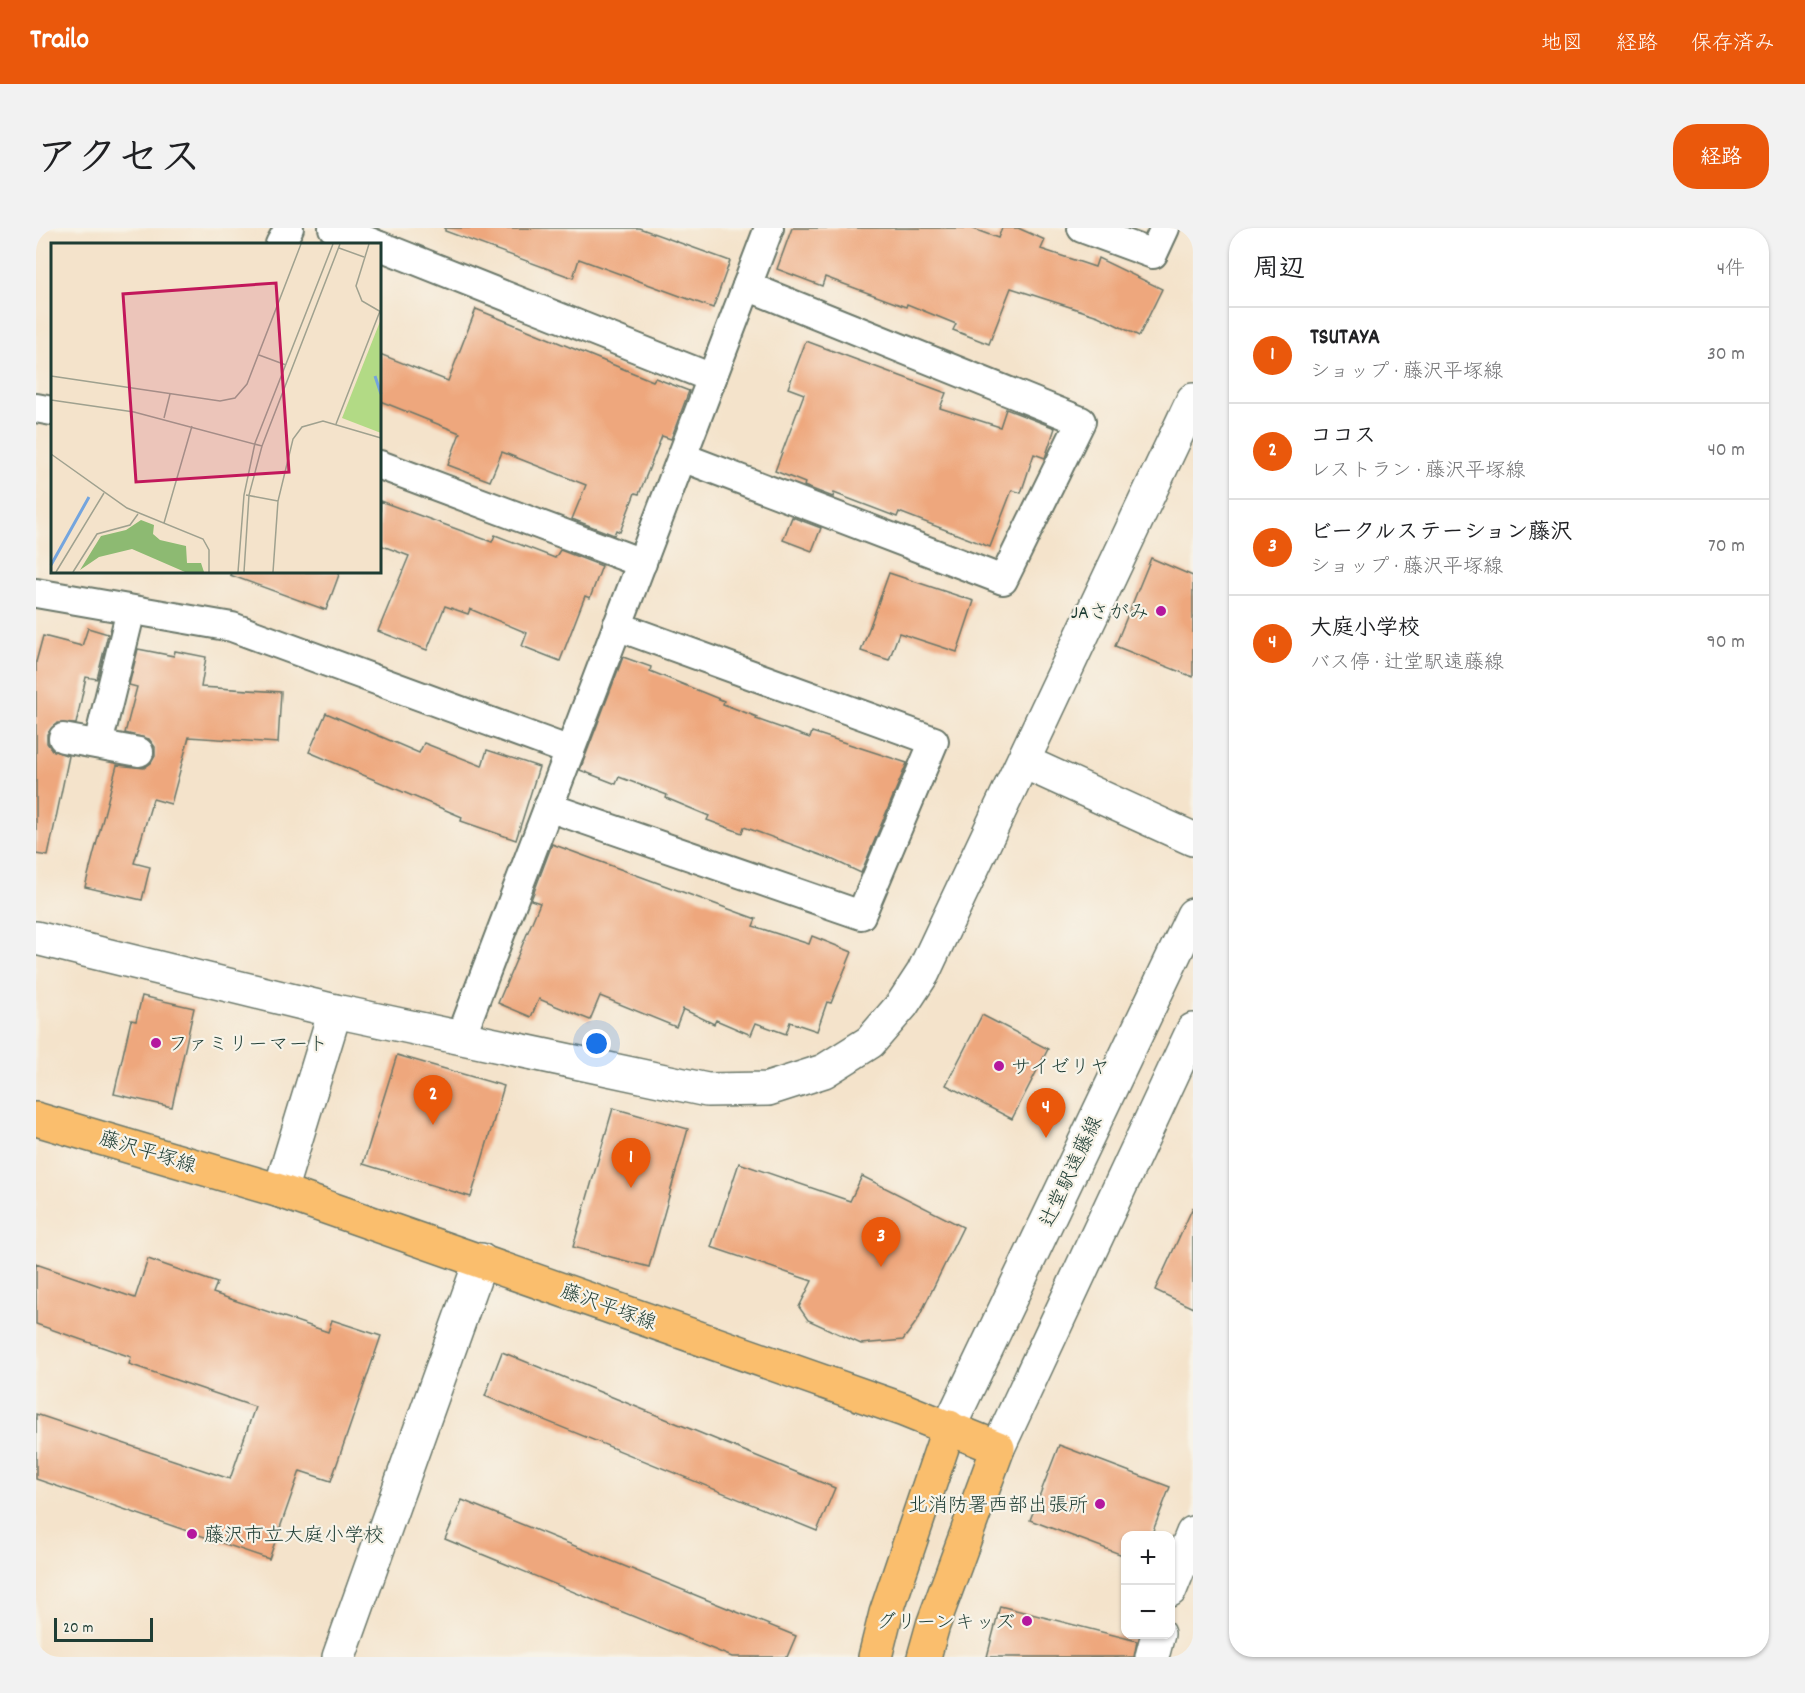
<!DOCTYPE html>
<html lang="ja">
<head>
<meta charset="utf-8">
<style>
	:root { --surface:#fff; --page:#f2f2f2; --text:#202124; --muted:#757577; --line:#e0e0e0; --accent:#ea580c }
	body { margin:0; font-family:Dekko,"Klee One",sans-serif; background:var(--page); color:var(--text) }
	.controls { position:absolute; right:18px; bottom:18px; display:grid; overflow:hidden; border-radius:12px; box-shadow:0 2px 4px #0004 }
	.controls button { width:54px; height:54px; display:grid; place-items:center; padding:0; border:0; border-bottom:2px solid var(--line); background:var(--surface); color:var(--text); font:30px sans-serif }
	.scale { position:absolute; left:18px; bottom:15px; width:99px; box-sizing:border-box; padding-left:6px; border:3px solid #1f3d34; border-top:0; font-size:16px; line-height:21px; white-space:nowrap; color:#1f3d34; -webkit-text-stroke:4px #f7f3e8; paint-order:stroke }
	.you { position:absolute; left:561px; top:816px; width:21px; height:21px; margin:-15px; border:4px solid #fff; border-radius:50%; background:#1a73e8; box-shadow:0 0 0 9px #1a73e833 }
	.badge { display:grid; place-items:center; width:39px; height:39px; border-radius:50%; background:var(--accent); color:#fff; font-size:20px; font-weight:700 }
	.pin { position:absolute; translate:-50% -50px; filter:drop-shadow(0 2px 3px #0008) }
	.pin::after { content:''; position:absolute; top:32px; width:21px; height:18px; background:inherit; clip-path:polygon(0 0,100% 0,50% 100%) }
	.list { margin:0; padding:0; list-style:none }
	h2 { display:flex; justify-content:space-between; align-items:center; height:78px; margin:0; padding:0 24px; font-size:26px }
	h2 small { font-size:20px; font-weight:400; color:var(--muted) }
	.list li { display:grid; grid-template-columns:39px 1fr auto; gap:18px; align-items:center; box-sizing:border-box; height:96px; padding:0 24px; border-top:2px solid var(--line) }
	.list b { display:block; font-size:22px; white-space:nowrap }
	.list p { margin:0; font-size:20px; white-space:nowrap; color:var(--muted) }
	.list em { font-size:20px; font-style:normal; color:var(--muted) }
	.map { position:relative; flex:none; width:1157px; height:1429px; overflow:hidden; border-radius:24px }
	header { display:flex; align-items:center; gap:36px; box-sizing:border-box; height:84px; padding:0 30px; background:var(--accent); color:#fff }
	header strong { font-size:28px }
	nav { display:flex; gap:33px; margin-inline-start:auto; font-size:21px }
	.intro { display:flex; align-items:center; justify-content:space-between; box-sizing:border-box; height:144px; padding:0 36px }
	h1 { margin:0; font-size:42px }
	.button { padding:15px 27px; border-radius:24px; background:var(--accent); color:#fff; font-size:21px; font-weight:700 }
	main { display:flex; gap:36px; padding:0 36px }
	aside { flex:1; background:var(--surface); border-radius:24px; box-shadow:0 2px 4px #0004 }
	.map>svg:first-child { display:block }
	.building { fill:#eea77d }
	.lines { fill:none; stroke-linecap:round; stroke-linejoin:round }
	.minor-casing { stroke:#6a7769; stroke-width:32 }
	.tertiary-casing { stroke:#6a7769; stroke-width:36 }
	.primary-casing { stroke:#6a7769; stroke-width:36 }
	.minor { stroke:#fff; stroke-width:28 }
	.tertiary { stroke:#fff; stroke-width:33 }
	.primary { stroke:#fabe6d; stroke-width:33 }
	.poi-dot { fill:#b5179e; stroke:#f7f3e8; stroke-width:2 }
	.labels { text-anchor:middle; stroke-width:4.5; stroke-linejoin:round; paint-order:stroke }
	.poi-label { font-size:20px; fill:#1f3d34; stroke:#f7f3e8; text-anchor:end }
	.street-label { font-size:20px; fill:#1f3d34; stroke:#f7f3e8 }
	.inset-river { fill:none; stroke:#74a5de; stroke-width:3 }
	.inset-road { fill:none; stroke:#9fa18f; stroke-width:1.5 }
	.view { fill:#c2185b; fill-opacity:0.15; stroke:#c2185b; stroke-width:3 }
	.inset-edge { fill:none; stroke:#1f3d34; stroke-width:3 }
</style>
</head>
<body>
<header>
<strong>Trailo</strong>
<nav><a>地図</a><a>経路</a><a>保存済み</a></nav>
</header>
<div class="intro"><h1>アクセス</h1><a class="button">経路</a></div>
<main>
<div class="map">
<svg width="1157" height="1429" viewBox="0 0 1157 1429">
	<rect width="100%" height="100%" fill="#f7f3e8"/>
	<filter id="ink" filterUnits="userSpaceOnUse"><feTurbulence type="fractalNoise" baseFrequency=".0167" numOctaves="2"/><feDisplacementMap in="SourceGraphic" scale="12" xChannelSelector="R" yChannelSelector="G"/><feConvolveMatrix kernelMatrix="1 2 1 2 8 2 1 2 1" color-interpolation-filters="sRGB"/></filter>
	<filter id="wash" filterUnits="userSpaceOnUse"><feTurbulence type="fractalNoise" baseFrequency=".008" numOctaves="4" result="noise"/><feDisplacementMap in="SourceGraphic" scale="24" xChannelSelector="R" yChannelSelector="G"/><feGaussianBlur stdDeviation="1.35" result="paint"/><feColorMatrix in="noise" values="0 0 0 0 0 0 0 0 0 0 0 0 0 0 0 0 0 1.4 0 .05"/><feComposite in="paint" operator="in"/></filter>
	<g filter="url(#wash)">
		<rect width="100%" height="100%" fill="#f4e3cb"/>
		<g id="blocks">
			<!-- building -->
			<g class="building">
				<path d="M409,0H603L694,33L677,80L543,31L537,50L409,3Z"/>
				<path d="M756,0H935L962,10L966,0H982L1009,12L1005,21L1059,39L1062,30L1126,61L1103,108L1062,88L975,60L953,116L917,102L920,96L871,76L870,79L789,49L786,58L741,41Z"/>
				<path d="M440,81L617,153L619,150L653,163L635,211L626,208L603,266L599,265L584,304L580,302L578,307L536,291L550,257L466,224L454,253L412,237L424,205L344,173V126L412,153Z"/>
				<path d="M770,113L910,165L904,180L964,199L970,181L1019,200L1009,230L998,226L985,265L976,262L954,319L863,284L861,289L798,265L797,269L768,258L769,255L739,243L768,166L752,160Z"/>
				<path d="M344,273L456,314L459,307L519,330L524,322L566,338L554,370L549,368L524,433L486,418L491,405L434,381L432,386L409,378L391,422L342,403L373,328L344,317Z"/>
				<path d="M756,289L785,300L776,323L747,312Z"/>
				<path d="M1115,330L1157,348V449L1079,418Z"/>
				<path d="M195,344H304L290,382L194,347Z"/>
				<path d="M853,345L938,373L921,424L863,405L853,432L825,423Z"/>
				<path d="M52,400L72,406L61,451L50,449L40,496L21,495L11,506V515L16,522L33,528L12,628L0,626V434L7,408L46,418Z"/>
				<path d="M102,421L138,428L139,423L170,429L165,459L245,464L242,515L153,509L135,576L117,571L98,635L114,639L106,672L49,659L81,537L108,540L115,535L119,528V519L113,511L89,505L101,459L93,457Z"/>
				<path d="M587,429L615,439L614,443L688,473L687,476L721,489L720,491L774,510L776,504L871,535L825,645L793,630L708,599L706,605L671,592L673,588L630,570L631,567L583,549L580,556L544,542Z"/>
				<path d="M290,485L383,525L388,515L446,538L451,522L503,539L480,612L425,593L426,589L273,524Z"/>
				<path d="M516,616L720,691L717,698L773,716L776,708L816,724L795,775L791,774L781,803L754,794L750,806L720,795L715,807L680,792L678,796L647,781L640,799L564,768L554,792L503,771L495,789L462,775L504,675L495,672Z"/>
				<path d="M106,768L158,780L136,879L78,866L95,792L100,793Z"/>
				<path d="M946,787L1012,821L976,891L910,857Z"/>
				<path d="M361,827L468,858L435,969L327,936Z"/>
				<path d="M577,880L652,901L613,1039L537,1019Z"/>
				<path d="M703,935L814,973L826,948L927,999L881,1093L867,1112L825,1116L772,1092L763,1079L776,1053L675,1019Z"/>
				<path d="M1157,979V1080L1119,1062Z"/>
				<path d="M112,1031L181,1055L177,1065L292,1104L296,1092L345,1108L295,1253L264,1243L233,1331L0,1251V1186L194,1251L219,1179L93,1136L95,1129L0,1096V1036L99,1070Z"/>
				<path d="M466,1124L799,1260L781,1303L449,1168Z"/>
				<path d="M1023,1217L1134,1259L1115,1308H1089V1328L994,1292Z"/>
				<path d="M426,1272L760,1408L751,1429H696L409,1311Z"/>
				<path d="M964,1378L1101,1413L1098,1429H951Z"/>
			</g>
		</g>
	</g>
	<g filter="url(#ink)">
		<use href="#blocks" fill-opacity="0" stroke="#6a7769" stroke-width="1.5"/>
		<g class="lines">
			<!-- minor casing -->
			<g class="minor-casing">
				<g id="minor">
					<path d="M297,0L339,16"/>
					<path d="M1046,0L1117,26L1129,0"/>
					<path d="M244,16L253,0"/>
					<path d="M344,18L676,150"/>
					<path d="M0,180L16,183"/>
					<path d="M646,229L967,352L1045,193L711,58"/>
					<path d="M344,237L606,335"/>
					<path d="M0,365L196,399L534,523"/>
					<path d="M27,510L103,524"/>
					<path d="M62,516L95,382"/>
					<path d="M512,579L825,687L898,513L581,398"/>
					<path d="M425,809L733,0"/>
				</g>
			</g>
			<!-- tertiary casing -->
			<g class="tertiary-casing">
				<g id="tertiary">
					<path d="M988,534L1157,611"/>
					<path d="M0,710L299,783L671,862L732,861L788,843L834,814L866,777L887,745L1157,172"/>
					<path d="M244,963L299,783"/>
					<path d="M913,1199L1157,687"/>
					<path d="M962,1220L1157,802"/>
					<path d="M1134,1362L1157,1305"/>
					<path d="M303,1429L445,1032"/>
					<path d="M1116,1429L1122,1406"/>
				</g>
			</g>
			<!-- primary casing -->
			<g class="primary-casing">
				<g id="primary">
					<path d="M0,891L244,963L868,1182L962,1220L897,1397L888,1429"/>
					<path d="M839,1429L850,1385L913,1199"/>
				</g>
			</g>
			<!-- minor -->
			<use href="#minor" class="minor"/>
			<!-- tertiary -->
			<use href="#tertiary" class="tertiary"/>
			<!-- primary -->
			<use href="#primary" class="primary"/>
		</g>
	</g>
	<!-- markers -->
	<g class="poi-dot">
		<circle cx="1125" cy="383" r="6"/>
		<circle cx="120" cy="815" r="6"/>
		<circle cx="963" cy="838" r="6"/>
		<circle cx="1064" cy="1276" r="6"/>
		<circle cx="156" cy="1306" r="6"/>
		<circle cx="991" cy="1393" r="6"/>
	</g>
	<g class="labels">
		<!-- poi labels -->
		<g class="poi-label">
			<text x="1113" y="390">JAさがみ</text>
			<text x="132" y="822" text-anchor="start">ファミリーマート</text>
			<text x="975" y="845" text-anchor="start">サイゼリヤ</text>
			<text x="1052" y="1283">北消防署西部出張所</text>
			<text x="168" y="1313" text-anchor="start">藤沢市立大庭小学校</text>
			<text x="979" y="1400">グリーンキッズ</text>
		</g>
		<!-- street labels -->
		<g class="street-label">
			<text transform="translate(112 923) rotate(17)" y="7">藤沢平塚線</text>
			<text transform="translate(1034 943) rotate(-65)" y="7">辻堂駅遠藤線</text>
			<text transform="translate(573 1078) rotate(20)" y="7">藤沢平塚線</text>
		</g>
	</g>
	<!-- overview -->
	<g transform="translate(15 15)">
		<rect width="330" height="330" fill="#f4e3cb"/>
		<path d="M90,277L103,282L102,291L109,297L135,303L136,320H150L153,329H134L81,306L48,314L29,327L50,293L75,287Z" fill="#8dba72"/>
		<path d="M330,76V190L291,175Z" fill="#b2da85"/>
		<path class="inset-river" d="M324,133L330,151M0,322L38,254"/>
		<path class="inset-road" d="M318,1L305,43L311,58L330,69M288,5L313,14M208,112L235,122M0,133L169,158L184,155L196,141L250,1M0,157L83,169L211,203L198,252L193,329M113,175L119,151M285,181L329,68M204,200L282,1M211,203L289,1M0,211L76,265L152,296L158,307V329M195,252L227,258M113,280L141,183M5,329L53,250M22,329L46,291L79,282L87,271M187,329L193,252L204,200M222,329L227,258L242,196L251,184L272,178L330,195"/>
		<path class="view" d="M225,40L238,229L85,239L72,51Z"/>
		<rect width="330" height="330" class="inset-edge"/>
	</g>
</svg>
<div class="controls">
<button>+</button>
<button>−</button>
</div>
<div class="scale">20 m</div>
<div class="you"></div>
<div class="pin badge" style="left:595px;top:960px">1</div>
<div class="pin badge" style="left:397px;top:897px">2</div>
<div class="pin badge" style="left:845px;top:1039px">3</div>
<div class="pin badge" style="left:1010px;top:910px">4</div>
</div>
<aside>
<h2>周辺<small>4件</small></h2>
<ul class="list">
<li><span class="badge">1</span><div><b>TSUTAYA</b><p>ショップ · 藤沢平塚線</p></div><em>30 m</em></li>
<li><span class="badge">2</span><div><b>ココス</b><p>レストラン · 藤沢平塚線</p></div><em>40 m</em></li>
<li><span class="badge">3</span><div><b>ビークルステーション藤沢</b><p>ショップ · 藤沢平塚線</p></div><em>70 m</em></li>
<li><span class="badge">4</span><div><b>大庭小学校</b><p>バス停 · 辻堂駅遠藤線</p></div><em>90 m</em></li>
</ul>
</aside>
</main>
</body>
</html>
